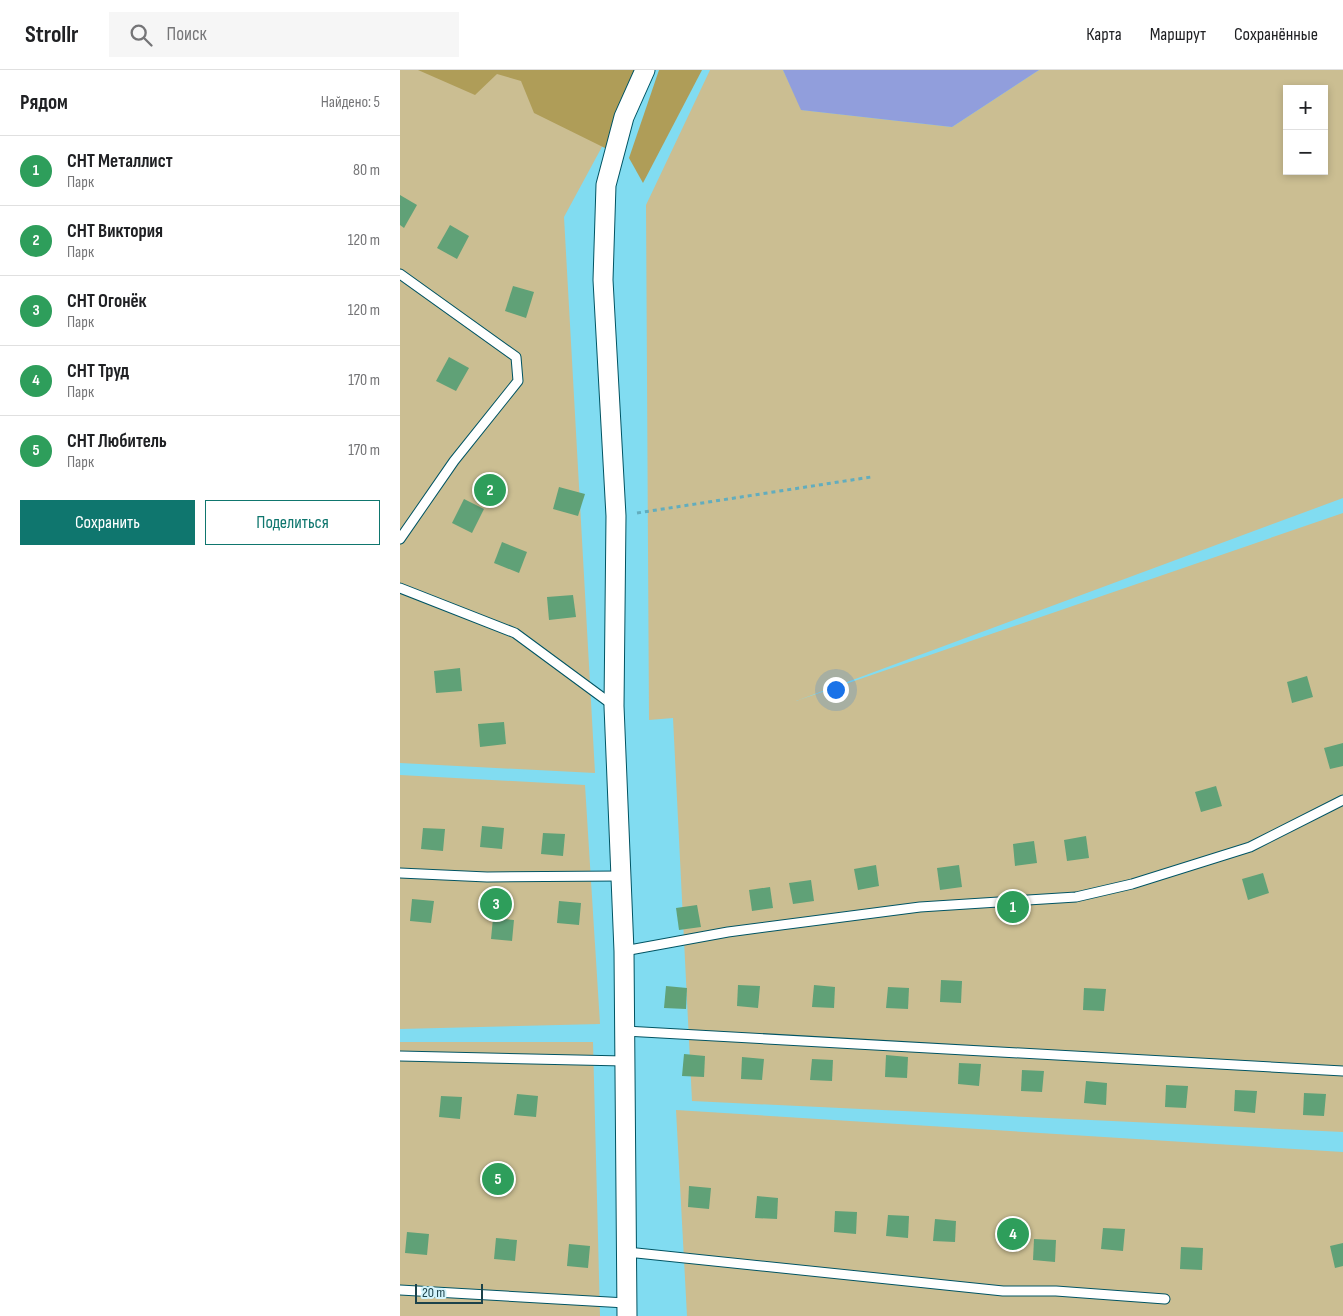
<!DOCTYPE html>
<html lang="ru">
<head>
<meta charset="utf-8">
<style>
	:root { --surface:#fff; --page:#f6f6f6; --text:#202124; --muted:#757577; --line:#e0e0e0; --accent:#0f766e }
	body { margin:0; font-family:"Sofia Sans Condensed",sans-serif; background:var(--page); color:var(--text) }
	.controls { position:absolute; right:15px; top:15px; display:grid; overflow:hidden; border-radius:0px; box-shadow:0 2px 8px #0003 }
	.controls button { width:45px; height:45px; display:grid; place-items:center; padding:0; border:0; border-bottom:1px solid var(--line); background:var(--surface); color:var(--text); font:25px sans-serif }
	.scale { position:absolute; left:15px; bottom:12px; width:68px; box-sizing:border-box; padding-left:5px; border:2px solid #1b424a; border-top:0; font-size:14px; line-height:18px; white-space:nowrap; color:#1b424a; -webkit-text-stroke:4px #d2f4fc; paint-order:stroke }
	.you { position:absolute; left:435px; top:619px; width:18px; height:18px; margin:-12px; border:4px solid #fff; border-radius:50%; background:#1a73e8; box-shadow:0 0 0 8px #1a73e833 }
	.badge { display:grid; place-items:center; width:32px; height:32px; border-radius:50%; background:var(--accent); color:#fff; font-size:16px; font-weight:700 }
	.pin { position:absolute; translate:-50% -50%; border:2px solid #fff; box-shadow:0 1px 5px #0006 }
	.list { margin:0; padding:0; list-style:none }
	h2 { display:flex; justify-content:space-between; align-items:center; height:65px; margin:0; padding:0 20px; font-size:21px }
	h2 small { font-size:16px; font-weight:400; color:var(--muted) }
	.list li { display:grid; grid-template-columns:32px 1fr auto; gap:15px; align-items:center; box-sizing:border-box; height:70px; padding:0 20px; border-top:1px solid var(--line) }
	.list b { display:block; font-size:19px; white-space:nowrap }
	.list p { margin:0; font-size:16px; white-space:nowrap; color:var(--muted) }
	.list em { font-size:16px; font-style:normal; color:var(--muted) }
	.actions { display:flex; gap:10px; padding:15px 20px }
	.actions a { flex:1; padding:11px 0; border:1px solid var(--accent); border-radius:0px; text-align:center; font-size:18px; color:var(--accent) }
	.actions .main { background:var(--accent); color:#fff }
	.icon { flex:none; width:28px; height:28px; fill:none; stroke:currentColor; stroke-width:2; stroke-linecap:round; stroke-linejoin:round }
	.map { position:relative; flex:none; width:943px; height:1246px; overflow:hidden }
	header { display:flex; align-items:center; gap:30px; box-sizing:border-box; height:70px; padding:0 25px; background:var(--surface); border-bottom:1px solid var(--line) }
	header strong { font-size:24px }
	nav { display:flex; gap:28px; margin-inline-start:auto; font-size:18px }
	.search { width:350px; height:45px; background:var(--page); display:flex; align-items:center; gap:12px; box-sizing:border-box; padding:0 18px; border-radius:0px; color:var(--muted); font-size:19px }
	main { display:flex }
	aside { flex:1; background:var(--surface) }
	.map>svg:first-child { display:block }
	.green { fill:#cbbe92; fill-rule:evenodd }
	.forest { fill:#af9d58 }
	.water { fill:#919edc }
	.building { fill:#60a177 }
	.lines { fill:none; stroke-linecap:round; stroke-linejoin:round }
	.service-casing { stroke:#005463; stroke-width:11 }
	.minor-casing { stroke:#005463; stroke-width:21 }
	.path { stroke:#62adbe; stroke-width:3; stroke-dasharray:4 4; stroke-linecap:butt }
	.service { stroke:#fff; stroke-width:9 }
	.minor { stroke:#fff; stroke-width:19 }
</style>
</head>
<body>
<header>
<strong>Strollr</strong>
<div class="search"><svg class="icon" aria-label="search" viewBox="0 0 24 24"><circle cx="10" cy="10" r="6"/><path d="M15 15l6 6"/></svg>Поиск</div>
<nav><a>Карта</a><a>Маршрут</a><a>Сохранённые</a></nav>
</header>
<main>
<aside>
<h2>Рядом<small>Найдено: 5</small></h2>
<ul class="list">
<li><span class="badge" style="background:#2e9e5b">1</span><div><b>СНТ Металлист</b><p>Парк</p></div><em>80 m</em></li>
<li><span class="badge" style="background:#2e9e5b">2</span><div><b>СНТ Виктория</b><p>Парк</p></div><em>120 m</em></li>
<li><span class="badge" style="background:#2e9e5b">3</span><div><b>СНТ Огонёк</b><p>Парк</p></div><em>120 m</em></li>
<li><span class="badge" style="background:#2e9e5b">4</span><div><b>СНТ Труд</b><p>Парк</p></div><em>170 m</em></li>
<li><span class="badge" style="background:#2e9e5b">5</span><div><b>СНТ Любитель</b><p>Парк</p></div><em>170 m</em></li>
</ul>
<div class="actions"><a class="main">Сохранить</a><a>Поделиться</a></div>
</aside>
<div class="map">
<svg width="943" height="1246" viewBox="0 0 943 1246">
	<rect width="100%" height="100%" fill="#81dcf1"/>
	<!-- green -->
	<g class="green">
		<path d="M0,0H229L230,25L164,147L195,703L0,693Z"/>
		<path d="M310,0H383L402,40L552,57L639,0H943V428L396,631L943,443V1062L292,1031L273,648L249,650L246,135ZM887,19H924V101H887Z"/>
		<path d="M0,705L185,715L200,954L0,959Z"/>
		<path d="M0,972H193L200,1246H0Z"/>
		<path d="M276,1040L943,1082V1246H287Z"/>
	</g>
	<!-- forest -->
	<g class="forest">
		<path d="M18,0H237L209,80L134,43L121,11L97,4L75,25Z"/>
		<path d="M259,0H302L243,113L229,88Z"/>
	</g>
	<!-- water -->
	<path class="water" d="M383,0H639L552,57L401,40Z"/>
	<!-- building -->
	<g class="building">
		<path d="M0,125L17,135L4,158L0,155Z"/>
		<path d="M50,155L69,166L57,189L37,178Z"/>
		<path d="M113,216L134,222L126,248L105,241Z"/>
		<path d="M49,287L69,298L56,321L36,311Z"/>
		<path d="M159,417L185,424L178,446L153,439Z"/>
		<path d="M64,429L84,439L72,463L52,453Z"/>
		<path d="M102,472L127,482L119,503L94,493Z"/>
		<path d="M173,525L176,547L149,550L147,527Z"/>
		<path d="M60,598L62,621L36,623L34,601Z"/>
		<path d="M907,606L913,627L892,633L887,612Z"/>
		<path d="M104,652L106,674L80,677L78,654Z"/>
		<path d="M943,673V696L930,699L924,678Z"/>
		<path d="M816,716L822,736L801,742L795,722Z"/>
		<path d="M82,756L104,758L102,779L80,777Z"/>
		<path d="M23,758L45,759L43,781L21,779Z"/>
		<path d="M143,763L165,764L163,786L141,784Z"/>
		<path d="M686,766L689,788L667,791L664,770Z"/>
		<path d="M634,771L637,793L615,796L613,774Z"/>
		<path d="M476,795L479,816L458,820L454,799Z"/>
		<path d="M559,795L562,817L540,820L537,798Z"/>
		<path d="M863,803L869,823L848,830L842,809Z"/>
		<path d="M411,810L414,831L393,834L389,813Z"/>
		<path d="M370,817L373,838L352,841L349,820Z"/>
		<path d="M12,829L34,831L31,853L10,851Z"/>
		<path d="M159,831L181,833L179,855L157,853Z"/>
		<path d="M297,835L301,857L279,860L276,838Z"/>
		<path d="M93,848L114,850L112,871L91,869Z"/>
		<path d="M541,910L562,911L561,933L540,932Z"/>
		<path d="M338,915L360,916L358,938L337,936Z"/>
		<path d="M414,915L435,917L434,938L412,937Z"/>
		<path d="M266,916L287,918L286,939L264,938Z"/>
		<path d="M488,917L509,918L508,939L486,938Z"/>
		<path d="M684,918L706,919L704,941L683,940Z"/>
		<path d="M284,984L305,986L304,1007L282,1006Z"/>
		<path d="M486,985L508,987L507,1008L485,1007Z"/>
		<path d="M342,987L364,989L362,1010L341,1009Z"/>
		<path d="M412,989L433,990L432,1011L410,1010Z"/>
		<path d="M559,993L581,994L579,1016L558,1014Z"/>
		<path d="M622,1000L644,1001L642,1022L621,1021Z"/>
		<path d="M686,1011L707,1013L706,1035L684,1033Z"/>
		<path d="M766,1015L788,1016L786,1038L765,1037Z"/>
		<path d="M835,1020L857,1021L855,1043L834,1041Z"/>
		<path d="M904,1023L926,1024L924,1046L903,1045Z"/>
		<path d="M117,1024L138,1026L136,1047L114,1045Z"/>
		<path d="M41,1026L62,1027L60,1049L39,1047Z"/>
		<path d="M289,1116L311,1118L309,1139L288,1137Z"/>
		<path d="M357,1126L378,1128L377,1149L355,1148Z"/>
		<path d="M435,1141L457,1142L456,1164L434,1162Z"/>
		<path d="M488,1145L509,1146L508,1168L486,1166Z"/>
		<path d="M535,1149L556,1151L555,1172L533,1171Z"/>
		<path d="M703,1158L725,1159L723,1181L701,1179Z"/>
		<path d="M7,1162L29,1164L27,1185L5,1183Z"/>
		<path d="M96,1168L117,1170L115,1191L94,1189Z"/>
		<path d="M634,1169L656,1170L655,1192L633,1190Z"/>
		<path d="M943,1173V1196L935,1198L930,1176Z"/>
		<path d="M169,1174L190,1176L188,1198L167,1196Z"/>
		<path d="M781,1177L803,1178L802,1200L780,1199Z"/>
	</g>
	<g class="lines">
		<!-- service casing -->
		<g class="service-casing">
			<g id="service">
				<path d="M0,204L116,287L118,311L54,391L0,469"/>
				<path d="M0,518L115,563L214,636"/>
				<path d="M0,803L87,807L220,806"/>
				<path d="M224,881L328,862L520,837L676,827L732,814L850,777L943,730"/>
				<path d="M225,961L943,1001"/>
				<path d="M0,986L224,991"/>
				<path d="M227,1182L603,1221H656L765,1229"/>
				<path d="M0,1220L226,1233"/>
			</g>
		</g>
		<!-- minor casing -->
		<g class="minor-casing">
			<path id="minor" d="M227,1246L224,881L214,636L216,446L203,210L206,115L224,47L245,0"/>
		</g>
		<!-- path -->
		<path class="path" d="M237,443L471,407"/>
		<!-- service -->
		<use href="#service" class="service"/>
		<!-- minor -->
		<use href="#minor" class="minor"/>
	</g>
</svg>
<div class="controls">
<button>+</button>
<button>−</button>
</div>
<div class="scale">20 m</div>
<div class="you"></div>
<div class="pin badge" style="left:613px;top:837px;background:#2e9e5b">1</div>
<div class="pin badge" style="left:90px;top:420px;background:#2e9e5b">2</div>
<div class="pin badge" style="left:96px;top:834px;background:#2e9e5b">3</div>
<div class="pin badge" style="left:613px;top:1164px;background:#2e9e5b">4</div>
<div class="pin badge" style="left:98px;top:1109px;background:#2e9e5b">5</div>
</div>
</main>
</body>
</html>
